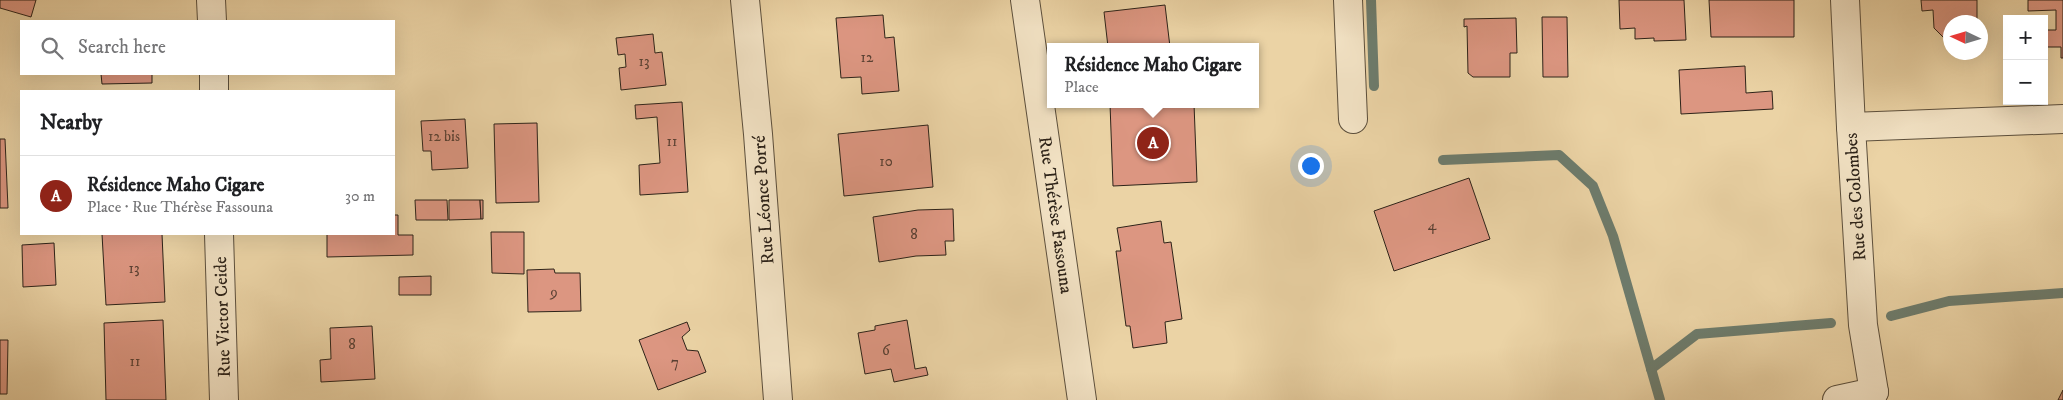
<!DOCTYPE html>
<html lang="en">
<head>
<meta charset="utf-8">
<style>
	:root { --surface:#fff; --page:#f6f6f6; --text:#202124; --muted:#757577; --line:#e0e0e0; --accent:#8f2418 }
	body { margin:0; font-family:"IM FELL DW Pica",serif; background:var(--page); color:var(--text) }
	.controls { position:absolute; right:15px; top:15px; display:grid; overflow:hidden; border-radius:0px; box-shadow:0 5px 20px #0002 }
	.controls button { width:45px; height:45px; display:grid; place-items:center; padding:0; border:0; border-bottom:1px solid var(--line); background:var(--surface); color:var(--text); font:25px sans-serif }
	.compass { position:absolute; left:1943px; top:15px; width:45px; height:45px; border-radius:50%; background:var(--surface); box-shadow:0 5px 20px #0002; rotate:274deg }
	.you { position:absolute; left:1310px; top:165px; width:18px; height:18px; margin:-12px; border:4px solid #fff; border-radius:50%; background:#1a73e8; box-shadow:0 0 0 8px #1a73e833 }
	.badge { display:grid; place-items:center; width:32px; height:32px; border-radius:50%; background:var(--accent); color:#fff; font-size:16px; font-weight:700 }
	.pin { position:absolute; translate:-50% -50%; border:2px solid #fff; box-shadow:0 1px 5px #0006 }
	.popup { position:absolute; left:1047px; top:43px; width:212px; height:65px; box-sizing:border-box; display:grid; place-content:center; border-radius:0px; background:var(--surface); filter:drop-shadow(0 1px 4px #0005); font-size:16px; white-space:nowrap; color:var(--muted) }
	.popup b { font-size:19px; color:var(--text) }
	.popup::after { content:''; position:absolute; left:50%; top:100%; margin-left:-10px; border:10px solid transparent; border-top-color:var(--surface) }
	.list { margin:0; padding:0; list-style:none }
	h2 { display:flex; justify-content:space-between; align-items:center; height:65px; margin:0; padding:0 20px; font-size:21px }
	h2 small { font-size:16px; font-weight:400; color:var(--muted) }
	.list li { display:grid; grid-template-columns:32px 1fr auto; gap:15px; align-items:center; box-sizing:border-box; height:80px; padding:0 20px; border-top:1px solid var(--line) }
	.list b { display:block; font-size:19px; white-space:nowrap }
	.list p { margin:0; font-size:16px; white-space:nowrap; color:var(--muted) }
	.list em { font-size:16px; font-style:normal; color:var(--muted) }
	.icon { flex:none; width:28px; height:28px; fill:none; stroke:currentColor; stroke-width:2; stroke-linecap:round; stroke-linejoin:round }
	.map { position:relative; flex:none; width:2063px; height:400px; overflow:hidden }
	.search { position:absolute; background:var(--surface); box-shadow:0 5px 20px #0002; left:20px; top:20px; width:375px; height:55px; display:flex; align-items:center; gap:12px; box-sizing:border-box; padding:0 18px; border-radius:0px; color:var(--muted); font-size:19px }
	.panel { position:absolute; background:var(--surface); box-shadow:0 5px 20px #0002; left:20px; top:90px; width:375px; height:145px; border-radius:0px }
	.map>svg:first-child { display:block }
	.lines { fill:none; stroke-linecap:round; stroke-linejoin:round }
	.stream { stroke:#6d7c6d; stroke-width:10 }
	.building { fill:#dc9681; stroke:#2d2319 }
	.minor-casing { stroke:#5c4f3c; stroke-width:30 }
	.minor { stroke:#f2e2c4; stroke-width:28 }
	.labels { text-anchor:middle; stroke-width:5; stroke-linejoin:round; paint-order:stroke }
	.number-label { font-size:15px; fill:#594033 }
	.street-label { font-size:18px; fill:#2d2319; stroke:#f2e2c4 }
</style>
</head>
<body>
<div class="map">
<svg width="2063" height="400" viewBox="0 0 2063 400">
	<rect width="100%" height="100%" fill="#ebd3a5"/>
	<filter id="stains"><feTurbulence type="fractalNoise" baseFrequency=".004" numOctaves="4"/><feColorMatrix values="0 0 0 0 .2 0 0 0 0 .09 0 0 0 0 .02 0 0 0 .5 -.17"/></filter>
	<radialGradient id="worn" r=".72"><stop offset=".6" stop-color="#630" stop-opacity="0"/><stop offset="1" stop-color="#630" stop-opacity=".3"/></radialGradient>
	<g class="lines">
		<!-- stream -->
		<g class="stream">
			<path d="M1371,0L1374,86"/>
			<path d="M1443,160L1559,155L1593,186L1613,236L1660,400"/>
			<path d="M1891,316L1949,301L2063,293"/>
			<path d="M1651,369L1697,334L1831,323"/>
		</g>
	</g>
	<!-- building -->
	<g class="building">
		<path d="M0,0H36L31,17L0,8Z"/>
		<path d="M1619,0H1684L1686,40L1654,41V38L1635,39V28L1620,29Z"/>
		<path d="M1709,0H1794V37H1711Z"/>
		<path d="M1921,0H1977V22H1950V39H1945L1934,28L1933,10L1922,11Z"/>
		<path d="M2028,0H2063V58H2061V47H2045L2044,30H2056V10L2028,11Z"/>
		<path d="M1165,5L1170,47H1108L1104,12Z"/>
		<path d="M883,15L885,38L894,37L899,91L862,94L861,77L841,78L836,18Z"/>
		<path d="M1542,17H1567L1568,77H1543Z"/>
		<path d="M1516,18L1517,53H1510V77H1473L1468,73L1467,26L1464,27V19Z"/>
		<path d="M653,34L655,53L662,52L666,85L621,90L619,68L626,67L625,54L618,55L616,38Z"/>
		<path d="M1745,66L1746,93L1772,91L1773,109L1681,114L1679,70Z"/>
		<path d="M101,74H152V83L102,84Z"/>
		<path d="M682,102L688,192L640,195L639,165L660,163L657,117L636,119L635,105Z"/>
		<path d="M1110,104H1194L1197,182L1113,186Z"/>
		<path d="M465,119L468,168L432,170L431,151H423L421,121Z"/>
		<path d="M537,123L539,202L496,203L494,124Z"/>
		<path d="M928,125L933,187L844,196L838,134Z"/>
		<path d="M0,139H5L8,208H0Z"/>
		<path d="M1469,178L1490,239L1394,271L1374,211Z"/>
		<path d="M415,200H447L448,220H416Z"/>
		<path d="M449,200H480L481,219L449,220Z"/>
		<path d="M480,200H483V219H481Z"/>
		<path d="M953,209L954,241H945L946,255L916,256L879,262L873,217L918,210Z"/>
		<path d="M394,215H398V235H413V255L327,257V234H394Z"/>
		<path d="M1161,221L1164,243L1171,242L1182,319L1165,322L1167,343L1133,348L1130,326H1126L1116,251H1121L1117,228Z"/>
		<path d="M491,232H524V274L492,273Z"/>
		<path d="M102,234H162L165,302L106,305Z"/>
		<path d="M54,243L56,285L23,287L22,245Z"/>
		<path d="M554,269L555,273H580L581,311L528,312L527,270Z"/>
		<path d="M431,276V295H399V277Z"/>
		<path d="M163,320L166,400H106L104,323Z"/>
		<path d="M907,320L915,369L926,367L928,375L894,382L891,369L865,374L858,333L875,330V326Z"/>
		<path d="M687,322L690,330L682,337L687,350L698,351L706,372L658,390L639,340Z"/>
		<path d="M372,326L375,379L321,382L320,360L331,359L330,328Z"/>
		<path d="M0,340H8L7,394H0Z"/>
		<path d="M2063,390V400H2058Z"/>
	</g>
	<g class="lines">
		<!-- minor casing -->
		<g class="minor-casing">
			<g id="minor">
				<path d="M211,0L212,21"/>
				<path d="M745,0L758,134L778,400"/>
				<path d="M1025,0L1082,400"/>
				<path d="M1348,0L1353,119"/>
				<path d="M1845,0L1851,127L1863,325L1874,392"/>
				<path d="M214,74V91"/>
				<path d="M1851,127L2063,119"/>
				<path d="M219,234L224,400"/>
				<path d="M1837,400L1874,392"/>
			</g>
		</g>
		<!-- minor -->
		<use href="#minor" class="minor"/>
	</g>
	<g class="labels">
		<!-- number labels -->
		<g class="number-label">
			<text x="867" y="62">12</text>
			<text x="644" y="66">13</text>
			<text x="444" y="141">12 bis</text>
			<text x="672" y="146">11</text>
			<text x="886" y="166">10</text>
			<text x="1432" y="230">4</text>
			<text x="914" y="239">8</text>
			<text x="134" y="273">13</text>
			<text x="554" y="297">9</text>
			<text x="352" y="349">8</text>
			<text x="886" y="355">6</text>
			<text x="135" y="366">11</text>
			<text x="675" y="367">7</text>
		</g>
		<!-- street labels -->
		<g class="street-label">
			<text transform="translate(1855 197) rotate(-94)" y="6">Rue des Colombes</text>
			<text transform="translate(763 200) rotate(-94)" y="6">Rue Léonce Porré</text>
			<text transform="translate(1056 215) rotate(82)" y="6">Rue Thérèse Fassouna</text>
			<text transform="translate(222 317) rotate(-92)" y="6">Rue Victor Ceide</text>
		</g>
	</g>
	<rect width="100%" height="100%" filter="url(#stains)"/>
	<rect width="100%" height="100%" fill="url(#worn)"/>
</svg>
<div class="controls">
<button>+</button>
<button>−</button>
</div>
<svg class="compass" viewBox="-18 -18 36 36"><path d="M0-13l5 13h-10z" fill="#e53935"/><path d="M0 13l5-13h-10z" fill="#757577"/></svg>
<div class="you"></div>
<div class="pin badge" style="left:1153px;top:143px">A</div>
<div class="popup"><b>Résidence Maho Cigare</b>Place</div>
<div class="search"><svg class="icon" aria-label="search" viewBox="0 0 24 24"><circle cx="10" cy="10" r="6"/><path d="M15 15l6 6"/></svg>Search here</div>
<section class="panel">
<h2>Nearby<small></small></h2>
<ul class="list">
<li><span class="badge">A</span><div><b>Résidence Maho Cigare</b><p>Place · Rue Thérèse Fassouna</p></div><em>30 m</em></li>
</ul>
</section>
</div>
</body>
</html>
